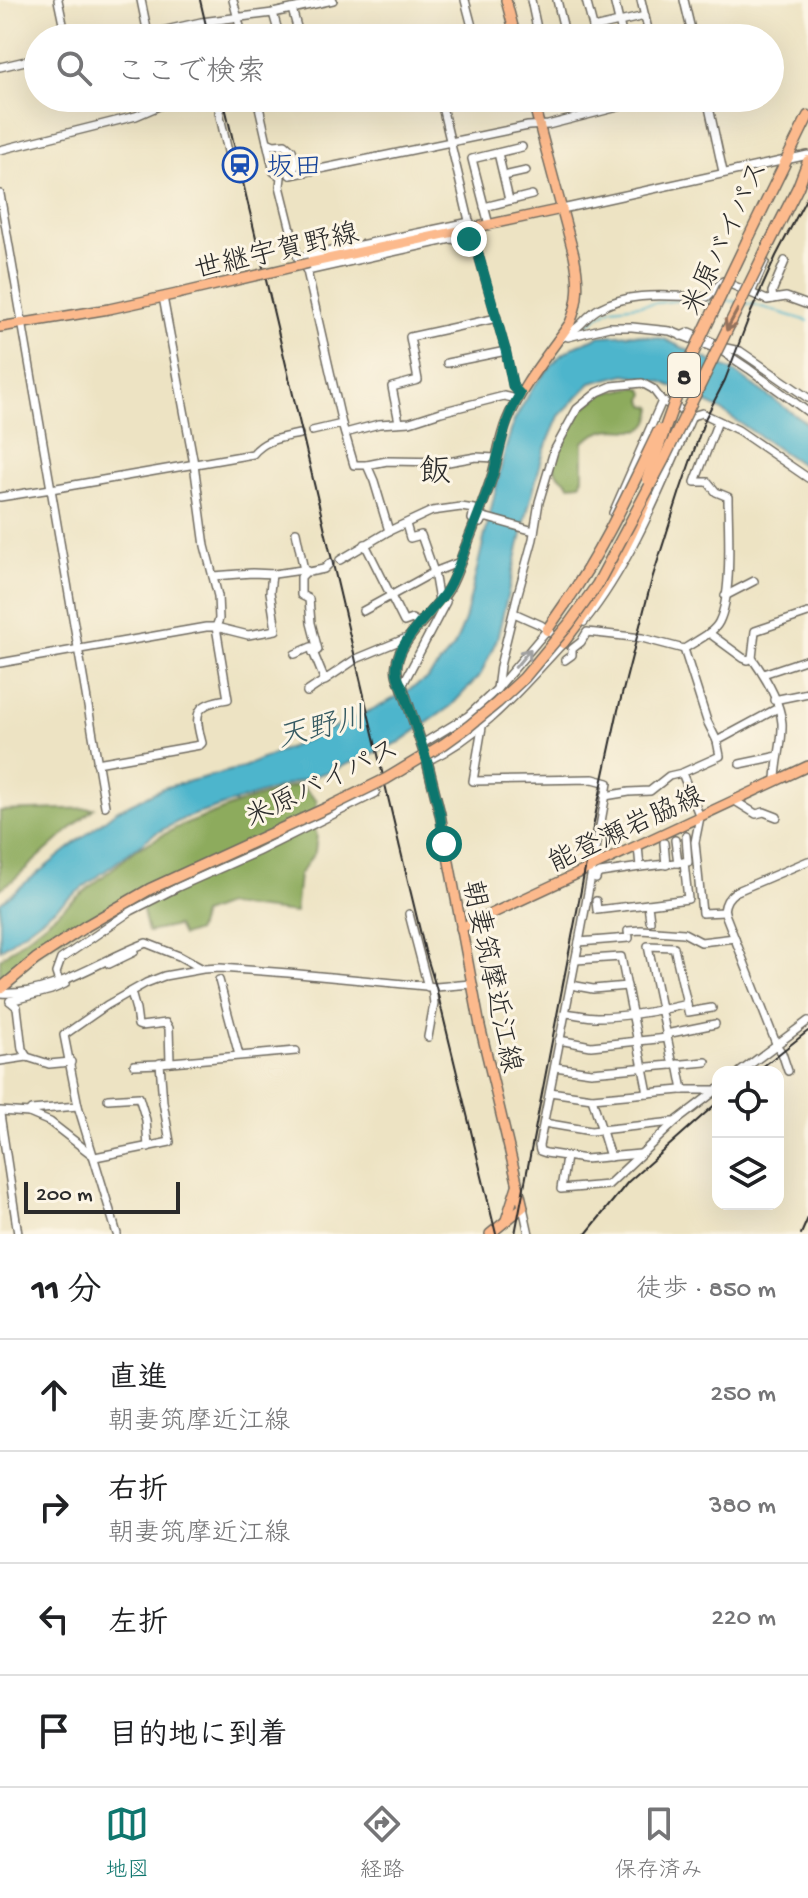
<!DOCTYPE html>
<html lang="ja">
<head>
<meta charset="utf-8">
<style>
	:root { --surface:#fff; --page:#f6f6f6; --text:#202124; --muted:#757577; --line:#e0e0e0; --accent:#0f766e }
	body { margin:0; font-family:"Gochi Hand","Klee One",sans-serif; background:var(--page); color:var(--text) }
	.controls { position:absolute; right:24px; bottom:24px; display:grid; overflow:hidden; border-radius:16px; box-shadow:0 8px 32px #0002 }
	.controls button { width:72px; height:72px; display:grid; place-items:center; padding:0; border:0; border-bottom:2px solid var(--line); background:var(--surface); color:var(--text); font:40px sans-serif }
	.scale { position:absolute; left:24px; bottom:20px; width:156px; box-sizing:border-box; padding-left:8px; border:4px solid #2b2b2b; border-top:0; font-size:22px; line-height:28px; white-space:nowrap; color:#2b2b2b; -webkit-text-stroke:6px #fcf5e5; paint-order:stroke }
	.stop { position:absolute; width:24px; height:24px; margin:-18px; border:6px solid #0f766e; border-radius:50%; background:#fff }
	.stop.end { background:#0f766e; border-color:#fff; box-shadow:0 2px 8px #0008 }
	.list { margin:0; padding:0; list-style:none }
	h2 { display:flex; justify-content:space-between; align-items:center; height:104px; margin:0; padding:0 32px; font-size:34px }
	h2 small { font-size:26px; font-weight:400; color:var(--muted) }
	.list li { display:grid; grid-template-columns:52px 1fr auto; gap:24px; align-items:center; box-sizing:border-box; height:112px; padding:0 32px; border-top:2px solid var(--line) }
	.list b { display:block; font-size:30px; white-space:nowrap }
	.list p { margin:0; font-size:26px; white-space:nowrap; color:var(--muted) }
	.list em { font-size:26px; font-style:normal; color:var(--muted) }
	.icon { flex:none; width:44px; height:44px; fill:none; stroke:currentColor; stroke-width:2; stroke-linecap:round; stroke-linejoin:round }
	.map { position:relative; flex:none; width:808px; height:1234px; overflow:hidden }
	.search { position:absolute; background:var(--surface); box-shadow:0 8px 32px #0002; left:24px; right:24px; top:24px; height:88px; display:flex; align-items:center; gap:20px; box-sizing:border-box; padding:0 28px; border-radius:44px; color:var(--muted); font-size:30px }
	.sheet { height:552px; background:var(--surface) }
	nav { display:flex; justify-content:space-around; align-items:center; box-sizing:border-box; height:112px; border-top:2px solid var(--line); background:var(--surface); font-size:22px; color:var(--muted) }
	nav a { display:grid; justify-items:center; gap:4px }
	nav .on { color:var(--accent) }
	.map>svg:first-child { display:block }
	.forest { fill:#8dab5d; stroke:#5c6b44; stroke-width:2 }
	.water { fill:#4db5cc; stroke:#3c707c; stroke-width:2 }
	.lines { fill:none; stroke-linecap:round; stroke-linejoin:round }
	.stream { stroke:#4db5cc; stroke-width:2 }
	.minor-casing { stroke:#6f6b60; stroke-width:10 }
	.major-casing { stroke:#6f6b60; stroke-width:12 }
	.highway-casing { stroke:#6f6b60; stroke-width:13 }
	.minor { stroke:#fff; stroke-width:7 }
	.major { stroke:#fcba8d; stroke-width:9 }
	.highway { stroke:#fcba8d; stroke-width:10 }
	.rail { stroke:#2b2b2b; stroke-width:2 }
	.major-bridge-casing { stroke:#6f6b60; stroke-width:12; stroke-linecap:butt }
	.highway-bridge-casing { stroke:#6f6b60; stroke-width:13; stroke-linecap:butt }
	.major-bridge { stroke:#fcba8d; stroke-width:9 }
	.highway-bridge { stroke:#fcba8d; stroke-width:10 }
	.oneway { stroke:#94725c }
	.oneway2 { stroke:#a0a0a0 }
	.route { stroke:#0f766e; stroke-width:10 }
	.labels { text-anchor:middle; stroke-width:6; stroke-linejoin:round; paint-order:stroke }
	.shield { fill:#fcf5e5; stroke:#6a6863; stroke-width:2 }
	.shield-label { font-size:26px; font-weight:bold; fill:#2b2b2b }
	.transit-label { font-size:28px; fill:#164399; stroke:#fcf5e5; text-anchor:start }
	.street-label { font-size:28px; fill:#2b2b2b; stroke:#fcf5e5 }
	.water-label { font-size:30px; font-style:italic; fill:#375b63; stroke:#fcf5e5 }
	.quarter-label { font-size:32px; fill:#2b2b2b; stroke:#fcf5e5 }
</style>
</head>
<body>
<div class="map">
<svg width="808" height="1234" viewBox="0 0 808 1234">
	<rect width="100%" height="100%" fill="#fcf5e5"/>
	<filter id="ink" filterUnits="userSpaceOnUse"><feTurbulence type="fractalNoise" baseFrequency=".0125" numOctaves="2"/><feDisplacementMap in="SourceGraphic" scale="16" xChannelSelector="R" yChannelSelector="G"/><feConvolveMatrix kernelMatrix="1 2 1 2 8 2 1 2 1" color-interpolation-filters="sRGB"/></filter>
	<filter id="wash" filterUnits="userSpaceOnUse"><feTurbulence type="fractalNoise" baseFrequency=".006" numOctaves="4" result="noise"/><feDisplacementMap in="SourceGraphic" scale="32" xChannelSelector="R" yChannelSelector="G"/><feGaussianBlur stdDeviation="1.8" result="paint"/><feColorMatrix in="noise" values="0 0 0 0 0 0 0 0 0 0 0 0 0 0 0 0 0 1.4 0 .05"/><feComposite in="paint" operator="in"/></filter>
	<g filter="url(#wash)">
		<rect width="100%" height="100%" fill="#ede3c3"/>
		<!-- forest -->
		<g class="forest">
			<path d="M635,387L641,388L645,393L643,400L645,405L653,407C649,443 629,425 607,430C598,432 591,436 583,442V477L580,484L570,485L556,472L553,463L556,451L578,413L601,394Z"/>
			<path d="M300,784L317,801L314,826L317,835L315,852L299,875L295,913L226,905L202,914L197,931L182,936L177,926L148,932L139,893C88,919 45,947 0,980V959L137,849L176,828L249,800Z"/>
			<path d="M94,808L12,881L0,889V811Z"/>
		</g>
		<!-- water -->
		<path class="water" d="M632,334L664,339L733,371L808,424V469L719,409L663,382L626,374L591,383L559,416L544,451L528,509L497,639L481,674L451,706L400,742L333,770L185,818L154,834L0,950V903L116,811L163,788L241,768L311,738L382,705L427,679L454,647L465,620L504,454L514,421L533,387L559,357L577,345L600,336Z"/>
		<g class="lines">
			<!-- stream -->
			<g class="stream">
				<path d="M724,300L738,302"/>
				<path d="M744,303L755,305L808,321"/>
				<path d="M582,331V327L612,308L674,301H714"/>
			</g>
		</g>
	</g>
	<g filter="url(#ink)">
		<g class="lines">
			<!-- minor casing -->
			<g class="minor-casing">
				<g id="minor">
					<path d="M58,0L66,38"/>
					<path d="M141,0L148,34"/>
					<path d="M233,0L243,38"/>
					<path d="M465,0L475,38"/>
					<path d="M531,0L539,38"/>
					<path d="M557,0L566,38"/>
					<path d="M586,0L596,38"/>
					<path d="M614,0L623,38"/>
					<path d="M641,0L650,38"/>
					<path d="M684,0L693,38"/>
					<path d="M292,9L300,38"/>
					<path d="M273,13L280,38"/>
					<path d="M593,28L645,16"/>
					<path d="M131,38L201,22L273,13L333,0"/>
					<path d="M0,67L38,58"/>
					<path d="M219,98L221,109L219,112L234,178"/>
					<path d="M257,98L267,142"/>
					<path d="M440,98L471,229L506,352L513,387L520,394"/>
					<path d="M707,98L723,172"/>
					<path d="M0,150L136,116L166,103L174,104L194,98"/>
					<path d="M498,153L509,200"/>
					<path d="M290,175L296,165L292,150L285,144L274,145L267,142L274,172L281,177L280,186L298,258L307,271L342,424L354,465H367L374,481L389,531L432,511L461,507L474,509L472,519L481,523L484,517L534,531"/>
					<path d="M291,175L528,126L548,125L653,98"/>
					<path d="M504,176L526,171"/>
					<path d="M0,194L51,489L253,454C265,439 281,438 299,434"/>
					<path d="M484,207L532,195"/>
					<path d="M562,209L808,155"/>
					<path d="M489,225L472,159L522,147"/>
					<path d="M298,258L470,222"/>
					<path d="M307,271L451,239L465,241L473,235"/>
					<path d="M751,293L765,262"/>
					<path d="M773,299L786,297L808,305"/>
					<path d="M681,336L690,332L726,348L740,351L808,398"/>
					<path d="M568,337L609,327H632L670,331L722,351L749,369L808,412"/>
					<path d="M560,339C567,334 575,330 581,324C587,318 592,312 600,308C634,290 671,297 707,297L723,281L767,300L773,299L772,292L785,261"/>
					<path d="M447,363L506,351"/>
					<path d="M399,422L392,387L418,380L410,337L497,318"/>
					<path d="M312,431L342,424"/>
					<path d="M345,433L379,424L410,422L441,412L504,396L517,399"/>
					<path d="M367,465L387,461L448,462L476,457L496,458"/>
					<path d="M0,497L51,489L105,806"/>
					<path d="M613,513L662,401"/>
					<path d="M296,532L304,570"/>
					<path d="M365,544L404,622L412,619L420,624"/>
					<path d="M340,560L389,531"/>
					<path d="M307,571L301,577V595L309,599L311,623L318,650L313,653"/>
					<path d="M213,576L252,573L274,574L302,570L309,572L324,569L330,563"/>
					<path d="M725,596L754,581"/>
					<path d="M363,611L434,572L460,562"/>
					<path d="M514,613L541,625L560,641"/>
					<path d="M584,622C632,562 661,486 692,416"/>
					<path d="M709,633L743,658L748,660L752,658"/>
					<path d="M684,649L707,721L717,741"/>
					<path d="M295,654L311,647L325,681"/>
					<path d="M565,660L572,655V649L581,642L587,632L642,638L684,649C695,641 713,634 719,622C733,594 728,529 728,497L716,492L708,482H695L718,421"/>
					<path d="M0,663L206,627H216L248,635L276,630L270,592L272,574"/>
					<path d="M763,674L808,659"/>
					<path d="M402,686L446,602L439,601L434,572L421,535L410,538L406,524"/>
					<path d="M497,689L500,666L517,597L533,539L539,502L554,451L577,409L598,392L612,386L642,383L653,389L662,401L692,416L702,413L738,430L808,478"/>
					<path d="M307,692L356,659L409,637"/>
					<path d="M774,700L808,693"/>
					<path d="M482,727L473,781L593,779L608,783L579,942L539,1146L540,1151L546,1153L585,1159L640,1154"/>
					<path d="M422,744L468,716L497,689L547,630"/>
					<path d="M427,761C483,735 522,687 563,643"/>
					<path d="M97,763L200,745L202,743C194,713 194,704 228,699L216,627L219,619L218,596L205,546L194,464L163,297"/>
					<path d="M740,764L778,756"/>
					<path d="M682,773L720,756L717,741L778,708"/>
					<path d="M776,781C776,762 783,742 782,723C780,702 764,675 752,658L755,631L808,613"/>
					<path d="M605,796L629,792L650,791L669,776L682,773L700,817L695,842L702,913L725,912"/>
					<path d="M735,801L756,814L764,812L777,817"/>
					<path d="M675,840L678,863"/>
					<path d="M664,843L666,865"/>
					<path d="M684,862H688L686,836"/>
					<path d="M640,867L684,862L688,899L648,904L650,921"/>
					<path d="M596,879L597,875L600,873L640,867L638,846"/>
					<path d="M596,901L597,910L648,904"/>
					<path d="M409,914L428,987"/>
					<path d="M579,942L629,938L628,931L641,930L684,933L701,942L735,938"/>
					<path d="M576,960L621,957L648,1093"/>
					<path d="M109,964L134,952"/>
					<path d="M219,980L239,1055"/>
					<path d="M59,982L56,973L61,959L131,911L178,887L257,852L376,793"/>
					<path d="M571,985L593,989L627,986"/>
					<path d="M131,992L136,1010L138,1025L141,1026L166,1023L169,1028L170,1062"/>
					<path d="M0,993C50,997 100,960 146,943L179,956L201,968"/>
					<path d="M10,1001L51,990L65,984"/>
					<path d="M10,1001L17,1007L22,1049L27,1057"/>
					<path d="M687,1004L688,1012L712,1008"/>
					<path d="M565,1013C575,1014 587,1017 597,1017C627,1017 658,1011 687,1004L674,947L648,946L673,1065"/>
					<path d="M666,1034L715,1024"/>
					<path d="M428,1037L434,1004L432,987"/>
					<path d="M559,1040L591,1046L667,1038"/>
					<path d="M0,1061L27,1057L49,1064L71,1062"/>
					<path d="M678,1064L683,1090"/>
					<path d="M134,1065L160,1064"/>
					<path d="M555,1067L591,1072L706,1062"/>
					<path d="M788,1071L782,1053L777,1046L724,911C725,902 728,897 735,892L808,861"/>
					<path d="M740,1072L808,1021"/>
					<path d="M550,1092L592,1098L681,1090H715"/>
					<path d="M592,1098L610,1157"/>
					<path d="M108,1099L139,1097L146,1120L148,1147"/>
					<path d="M0,1111L29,1113L50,1122L95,1157L170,1142L163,1102L160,1063L296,1051"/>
					<path d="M29,1113L31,1110L78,1106"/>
					<path d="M0,1114L18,1234"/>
					<path d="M544,1123L591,1131L673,1122"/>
					<path d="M566,1157L561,1189L608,1185L675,1122L718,1089"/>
					<path d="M523,1207L529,1234"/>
					<path d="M117,1234L78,1106L64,1035L107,1005L146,983L164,976L203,969L220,968L288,973L436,987L471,984"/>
				</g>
			</g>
			<!-- major casing -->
			<g class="major-casing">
				<g id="major">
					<path d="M506,0L516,38"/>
					<path d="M309,263L562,209"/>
					<path d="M0,327L109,309L177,294"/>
					<path d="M461,928L808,766"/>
					<path d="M506,1220L517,1186"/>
					<path d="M490,1234L523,1207L480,1026L440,814L427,761L402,686C379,652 434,615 449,588C456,576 460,562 465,549C475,524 485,499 493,474C498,456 500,438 507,421C522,385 548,355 570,323C580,300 579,279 574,255L532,98"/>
				</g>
			</g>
			<!-- highway casing -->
			<g class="highway-casing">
				<g id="highway">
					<path d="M747,241L808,116"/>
					<path d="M766,250L798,187L808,161"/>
					<path d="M547,630L565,604"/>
					<path d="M563,643C598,598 627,549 648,496"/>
					<path d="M0,989L36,959L86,926"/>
				</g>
			</g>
			<!-- minor -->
			<use href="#minor" class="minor"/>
			<!-- major -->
			<use href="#major" class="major"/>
			<!-- highway -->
			<use href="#highway" class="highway"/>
			<!-- rail -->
			<g class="rail">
				<path d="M200,0L209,38"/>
				<path d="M223,98L400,848L425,951L436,987L496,1234"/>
				<path d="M756,1072L808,1031"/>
				<path d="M515,1234L596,812L618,710L652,579L680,491L705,419L725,380L751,312L776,256L808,195"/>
				<path d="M586,1234L628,1182L718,1102"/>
				<path d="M801,1234L808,1218"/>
			</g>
			<!-- major-bridge casing -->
			<g class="major-bridge-casing">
				<path id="major-bridge" d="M177,294L309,263"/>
			</g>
			<!-- highway-bridge casing -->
			<g class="highway-bridge-casing">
				<g id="highway-bridge">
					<path d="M647,479L688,364L747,241"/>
					<path d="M565,604C603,550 630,490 659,430"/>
					<path d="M86,926L150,889L331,806L386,779L444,744L469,726L497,703L524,678L569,624L597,585L663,461L766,250"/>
				</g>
			</g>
			<!-- major-bridge -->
			<use href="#major-bridge" class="major-bridge"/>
			<!-- highway-bridge -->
			<use href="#highway-bridge" class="highway-bridge"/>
		</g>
		<!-- one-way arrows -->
		<defs><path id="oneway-shaft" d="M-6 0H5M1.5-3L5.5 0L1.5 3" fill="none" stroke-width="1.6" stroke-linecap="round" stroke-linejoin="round" transform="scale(2)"/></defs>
		<use class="oneway" href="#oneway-shaft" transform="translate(732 320) rotate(118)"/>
		<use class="oneway2" href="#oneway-shaft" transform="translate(523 658) rotate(-50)"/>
	</g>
	<g class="lines" filter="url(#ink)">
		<!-- route -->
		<path class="route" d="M444,844L440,814L427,761L402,686C379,652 435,613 449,587C457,572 462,556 468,541C477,518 487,494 494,471C501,443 505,419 520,394L513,387L506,352L473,235L469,239"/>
	</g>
	<!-- icons -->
	<defs>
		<g id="station-ring" transform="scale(1.8)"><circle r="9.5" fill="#fcf5e5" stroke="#1a4fb4" stroke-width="1.5"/><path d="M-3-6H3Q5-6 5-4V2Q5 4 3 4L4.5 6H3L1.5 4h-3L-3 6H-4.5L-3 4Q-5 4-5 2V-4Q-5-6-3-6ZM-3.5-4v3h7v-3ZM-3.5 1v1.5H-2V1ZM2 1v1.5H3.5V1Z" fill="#1a4fb4"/></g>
	</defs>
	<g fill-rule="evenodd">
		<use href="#station-ring" x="240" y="165"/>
	</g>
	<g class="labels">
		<!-- shield labels -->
		<rect class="shield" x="668" y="353" width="32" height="44" rx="6"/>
		<g class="shield-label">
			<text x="684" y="384">8</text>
		</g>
		<!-- transit labels -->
		<g class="transit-label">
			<text x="266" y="175">坂田</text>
		</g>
		<!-- street labels -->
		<g class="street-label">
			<text transform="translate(723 237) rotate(-65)" y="10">米原バイパス</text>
			<text transform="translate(276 249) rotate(-13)" y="10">世継宇賀野線</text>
			<text transform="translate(321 781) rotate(-26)" y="10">米原バイパス</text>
			<text transform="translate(625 827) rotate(-25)" y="10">能登瀬岩脇線</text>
			<text transform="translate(494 976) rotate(78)" y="10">朝妻筑摩近江線</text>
		</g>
		<!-- water labels -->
		<g class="water-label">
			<text transform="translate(321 726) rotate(-14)" y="10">天野川</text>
		</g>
		<!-- quarter labels -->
		<g class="quarter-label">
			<text x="435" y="480">飯</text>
		</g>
	</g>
</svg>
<div class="controls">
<button><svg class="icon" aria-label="locate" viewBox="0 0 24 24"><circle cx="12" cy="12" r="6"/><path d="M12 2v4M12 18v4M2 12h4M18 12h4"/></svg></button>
<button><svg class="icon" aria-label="layers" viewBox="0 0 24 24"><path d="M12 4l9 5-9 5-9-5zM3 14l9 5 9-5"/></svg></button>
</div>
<div class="scale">200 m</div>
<div class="stop" style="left:444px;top:844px"></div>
<div class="stop end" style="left:469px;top:239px"></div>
<div class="search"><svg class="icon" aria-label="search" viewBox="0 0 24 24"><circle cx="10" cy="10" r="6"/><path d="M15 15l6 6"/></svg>ここで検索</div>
</div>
<section class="sheet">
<h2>11 分<small>徒歩 · 850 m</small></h2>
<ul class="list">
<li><svg class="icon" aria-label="ahead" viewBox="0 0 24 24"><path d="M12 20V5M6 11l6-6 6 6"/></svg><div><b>直進</b><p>朝妻筑摩近江線</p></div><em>250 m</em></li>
<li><svg class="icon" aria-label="right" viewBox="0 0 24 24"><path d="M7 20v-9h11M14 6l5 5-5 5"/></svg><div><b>右折</b><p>朝妻筑摩近江線</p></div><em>380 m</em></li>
<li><svg class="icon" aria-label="left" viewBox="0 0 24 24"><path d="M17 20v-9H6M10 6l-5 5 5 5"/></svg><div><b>左折</b></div><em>220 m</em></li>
<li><svg class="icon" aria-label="arrive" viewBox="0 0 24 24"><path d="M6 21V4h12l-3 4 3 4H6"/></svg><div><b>目的地に到着</b></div></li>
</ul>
</section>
<nav>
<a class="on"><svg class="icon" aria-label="map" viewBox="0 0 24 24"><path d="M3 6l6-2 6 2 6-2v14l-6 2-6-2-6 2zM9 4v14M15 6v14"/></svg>地図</a>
<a><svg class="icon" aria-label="directions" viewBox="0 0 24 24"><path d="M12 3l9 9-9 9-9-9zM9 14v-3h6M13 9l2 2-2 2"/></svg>経路</a>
<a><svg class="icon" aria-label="saved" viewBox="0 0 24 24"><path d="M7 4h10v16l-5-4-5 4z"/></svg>保存済み</a>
</nav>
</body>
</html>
